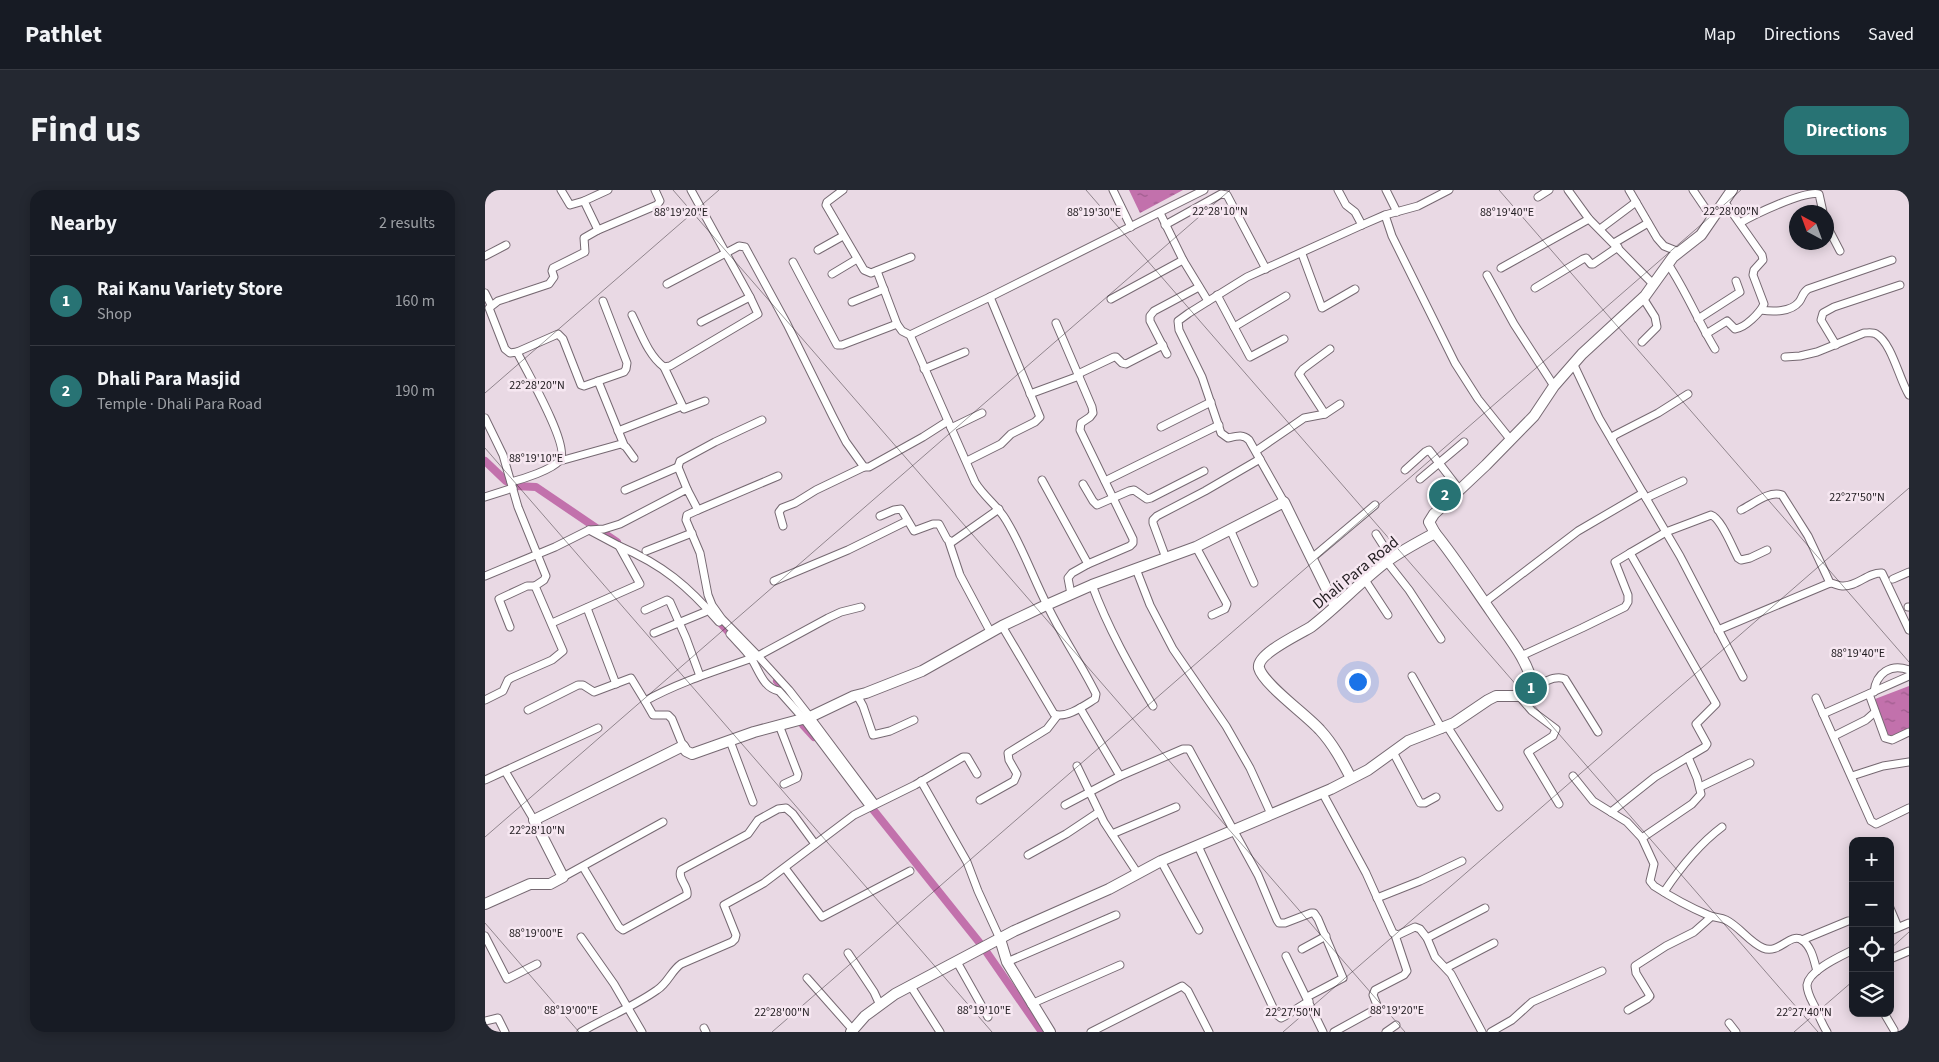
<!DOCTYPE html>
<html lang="en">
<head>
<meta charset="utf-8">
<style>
	:root { --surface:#171b24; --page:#242831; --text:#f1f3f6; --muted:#9ea1a6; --line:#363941; --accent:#287374 }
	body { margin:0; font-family:"Source Sans 3",sans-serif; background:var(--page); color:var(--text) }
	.controls { position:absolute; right:15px; bottom:15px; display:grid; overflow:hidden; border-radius:10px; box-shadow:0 2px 12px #0003 }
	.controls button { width:45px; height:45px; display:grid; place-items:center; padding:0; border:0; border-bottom:1px solid var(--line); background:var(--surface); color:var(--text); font:25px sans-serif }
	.compass { position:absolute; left:1304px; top:15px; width:45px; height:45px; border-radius:50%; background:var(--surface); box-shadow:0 2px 12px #0003; rotate:319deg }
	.you { position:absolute; left:872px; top:491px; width:18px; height:18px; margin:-12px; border:4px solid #fff; border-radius:50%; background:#1a73e8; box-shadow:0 0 0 8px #1a73e833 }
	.badge { display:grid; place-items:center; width:32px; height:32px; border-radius:50%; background:var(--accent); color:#fff; font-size:16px; font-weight:700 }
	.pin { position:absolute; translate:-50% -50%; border:2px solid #fff; box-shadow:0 1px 5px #0006 }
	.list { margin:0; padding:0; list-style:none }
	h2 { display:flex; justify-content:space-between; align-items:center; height:65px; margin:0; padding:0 20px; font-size:21px }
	h2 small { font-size:16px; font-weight:400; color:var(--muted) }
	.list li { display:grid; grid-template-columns:32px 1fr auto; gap:15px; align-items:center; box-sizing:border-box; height:90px; padding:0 20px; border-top:1px solid var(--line) }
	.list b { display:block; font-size:19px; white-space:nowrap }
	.list p { margin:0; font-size:16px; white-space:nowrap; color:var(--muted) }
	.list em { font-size:16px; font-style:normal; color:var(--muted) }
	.icon { flex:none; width:28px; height:28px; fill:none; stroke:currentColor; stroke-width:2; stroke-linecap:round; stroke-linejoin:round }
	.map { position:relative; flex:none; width:1424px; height:842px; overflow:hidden; border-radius:15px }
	header { display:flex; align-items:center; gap:30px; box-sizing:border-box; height:70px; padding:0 25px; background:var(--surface); border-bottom:1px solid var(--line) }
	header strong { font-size:24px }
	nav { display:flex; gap:28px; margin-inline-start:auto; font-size:18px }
	.intro { display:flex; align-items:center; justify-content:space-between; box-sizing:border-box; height:120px; padding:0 30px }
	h1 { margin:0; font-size:35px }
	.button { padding:12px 22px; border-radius:15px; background:var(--accent); color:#fff; font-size:18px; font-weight:700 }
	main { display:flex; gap:30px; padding:0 30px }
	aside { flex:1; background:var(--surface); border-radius:15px; box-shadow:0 2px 12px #0003 }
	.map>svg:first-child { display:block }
	.water { fill:url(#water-ripples) }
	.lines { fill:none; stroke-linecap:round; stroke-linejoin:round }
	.canal { stroke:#c271ac; stroke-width:8 }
	.street-casing { stroke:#766972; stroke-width:9 }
	.secondary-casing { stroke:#766972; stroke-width:12 }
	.street { stroke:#fff; stroke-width:7 }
	.secondary { stroke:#fff; stroke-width:10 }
	.ticks { fill:none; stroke:#252024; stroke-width:1; stroke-opacity:0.45 }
	.labels { text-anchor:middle; stroke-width:5; stroke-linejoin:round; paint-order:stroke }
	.street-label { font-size:16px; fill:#252024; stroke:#f6e7f1 }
	.ticks-label { font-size:12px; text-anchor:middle; fill:#252024; stroke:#f6e7f1; stroke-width:5; stroke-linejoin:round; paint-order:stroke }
</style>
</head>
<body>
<header>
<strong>Pathlet</strong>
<nav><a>Map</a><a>Directions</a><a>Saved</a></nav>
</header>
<div class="intro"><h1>Find us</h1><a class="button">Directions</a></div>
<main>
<aside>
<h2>Nearby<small>2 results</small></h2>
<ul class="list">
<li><span class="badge">1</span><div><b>Rai Kanu Variety Store</b><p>Shop</p></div><em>160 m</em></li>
<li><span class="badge">2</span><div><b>Dhali Para Masjid</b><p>Temple · Dhali Para Road</p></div><em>190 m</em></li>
</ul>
</aside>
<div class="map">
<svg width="1424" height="842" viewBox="0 0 1424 842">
	<defs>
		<pattern id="water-ripples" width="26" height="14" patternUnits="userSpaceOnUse" patternTransform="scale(1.25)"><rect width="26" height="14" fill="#c271ac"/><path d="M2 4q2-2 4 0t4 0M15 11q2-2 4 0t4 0" fill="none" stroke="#9d5c8c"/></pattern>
	</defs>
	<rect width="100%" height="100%" fill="#e9d9e4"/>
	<!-- water -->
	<g class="water">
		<path d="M644,0H698L655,23Z"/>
		<path d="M1424,496V540L1410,545H1400L1388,516L1390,509Z"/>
	</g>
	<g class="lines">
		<!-- canal -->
		<g class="canal">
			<path d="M0,271L21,291L30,296L51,297L132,352"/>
			<path d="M231,428L250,449"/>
			<path d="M292,491L312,515L318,535L329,547"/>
			<path d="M382,612L498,757L557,842"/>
		</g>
		<!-- street casing -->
		<g class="street-casing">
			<g id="street">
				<path d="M76,0L85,15L99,11"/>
				<path d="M358,0L342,12L341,15L379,80L386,83L426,67"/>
				<path d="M628,0L646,37"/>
				<path d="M853,0L861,15L870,22L877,35"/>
				<path d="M901,0L912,22"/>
				<path d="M1083,0L1104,29L1169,95"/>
				<path d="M1144,0L1172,48L1179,56L1194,62"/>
				<path d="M1208,0L1227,28"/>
				<path d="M1053,7L1064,0"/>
				<path d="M675,23L698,70L723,111"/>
				<path d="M900,25L907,46L970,173L993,209L1025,249"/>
				<path d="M1255,33C1268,25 1320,0 1334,4L1338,22"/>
				<path d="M680,35L736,4L742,5L781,79"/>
				<path d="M1342,36L1355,61"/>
				<path d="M1115,39L1151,12"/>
				<path d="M113,40L172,15L175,11L170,0"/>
				<path d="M1129,53L1163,33"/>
				<path d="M333,60L358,46"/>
				<path d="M817,64L837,118L870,99"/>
				<path d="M0,66L21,55"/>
				<path d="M308,72L352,155H357L412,134"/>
				<path d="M1183,74C1201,101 1213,131 1230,159"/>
				<path d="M1016,78L1104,29"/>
				<path d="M392,81L412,134L417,141L425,145L490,292C499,307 513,316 521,330C538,358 548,388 563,417C577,446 596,474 611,504L610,509C600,515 581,529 569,524L517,436"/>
				<path d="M347,84L372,69"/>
				<path d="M1002,85L1029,134L1069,196"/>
				<path d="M182,94L254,56L260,57L302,134L348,227L361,252L379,277H384L438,247L463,231"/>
				<path d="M1050,98L1098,69L1101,68L1106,74H1108L1133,57"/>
				<path d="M0,103L6,115"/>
				<path d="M732,105L765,167L799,149"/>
				<path d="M626,109L698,70"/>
				<path d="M367,112L399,99"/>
				<path d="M1276,120C1288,122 1306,122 1314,112C1318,107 1317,103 1323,99L1407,70"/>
				<path d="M147,125C156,143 163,165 179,177L185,176L273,124L265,107L206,0"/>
				<path d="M1213,129L1255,102L1251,91"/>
				<path d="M216,132L265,107"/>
				<path d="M571,133L607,217L608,223L605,227L596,233L595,240L648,349V353L645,356L603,374"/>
				<path d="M749,137L801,106"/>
				<path d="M1221,144L1242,131L1250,139C1260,138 1275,123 1279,114L1268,85L1269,80L1278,70L1277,65L1239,11"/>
				<path d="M425,145L505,107L719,0"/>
				<path d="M1157,152L1172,137L1170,127L1158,108"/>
				<path d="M1351,155L1336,130L1338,123L1349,117L1415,95"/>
				<path d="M32,162L73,144L78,149L96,195L99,196L139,182L141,179L142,173L118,111"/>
				<path d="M682,164L665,131V126L669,121L714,97"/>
				<path d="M1300,167L1315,166L1332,162L1379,143C1383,143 1388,142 1391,144C1407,153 1414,189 1424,205"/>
				<path d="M1088,173L1114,228L1128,252"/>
				<path d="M179,177L199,219L220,211"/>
				<path d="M439,179L480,162"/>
				<path d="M593,184L629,167H631L637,173L641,174L678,155"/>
				<path d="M113,191L139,255"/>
				<path d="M545,204L594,186"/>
				<path d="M1203,204L1173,223L1130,245L1127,248L1128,252L1195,366L1258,487"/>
				<path d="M840,224L814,184L818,179L845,159"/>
				<path d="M0,228L18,265L33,317L61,386L59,390L50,396L78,461L67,470L26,488L23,490L18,501L0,510"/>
				<path d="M676,237L726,212"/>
				<path d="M466,238L497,223"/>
				<path d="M133,241L197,216"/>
				<path d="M771,261L819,228L840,224L855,214"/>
				<path d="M75,271L136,254L141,257L149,268"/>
				<path d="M482,271L516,254L526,244L550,232L555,227L505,107"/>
				<path d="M920,280L940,262L944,260L974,299"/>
				<path d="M935,289L979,252"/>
				<path d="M557,290L603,374L587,383L583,388L586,404"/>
				<path d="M620,291L734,235"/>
				<path d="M26,292C38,289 67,280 75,270C86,257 40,178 32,162L25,163L20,159L4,118L13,111L64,94L69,87L67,81L68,78L100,62L99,48L113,40L99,11L123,0"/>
				<path d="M598,294L608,311L612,315L644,301L649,300L662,309L666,308L719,281"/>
				<path d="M202,299L193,277L195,271L230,252L277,230"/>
				<path d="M140,300L193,277"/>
				<path d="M0,307L28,298"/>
				<path d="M1161,308L1198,291"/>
				<path d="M799,312L764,250C758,244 752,246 743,248L736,243L717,187L694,140L693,131L704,123L762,87L877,35L900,25L933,16L964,0"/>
				<path d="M213,320L293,286"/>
				<path d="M1256,320C1267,315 1284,300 1297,305L1323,346L1345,393"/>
				<path d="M395,326L409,320L416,319L429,341L448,334H454L462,349L467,352L514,319"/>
				<path d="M298,336L294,322L297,318L310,313L331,300L379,277"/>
				<path d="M745,339L769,393"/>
				<path d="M891,344L907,369"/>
				<path d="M464,352L475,385L506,443"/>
				<path d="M134,356C178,375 203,396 234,432"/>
				<path d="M711,357L742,414L740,419L727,425"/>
				<path d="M161,361L207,343"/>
				<path d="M1145,363L1181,342L1226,325C1236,328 1247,357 1253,368L1256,370L1265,368L1282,360"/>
				<path d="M681,368L668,333V330L672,326L720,301L775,269"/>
				<path d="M827,368L890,315"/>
				<path d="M902,372L924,400L956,449"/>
				<path d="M651,379L665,415L688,459L741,536L765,578L786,624"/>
				<path d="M0,386L70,357L104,340L119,339L135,334L202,299L213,320L202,325L201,330L215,363L223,405L227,415L237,429L273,466C234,480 196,491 160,511L168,525H183L187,529L198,556"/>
				<path d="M1408,389L1424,382"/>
				<path d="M880,390L903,425"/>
				<path d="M289,391L363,360L422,331"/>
				<path d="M607,395C623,438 645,477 668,516"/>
				<path d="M1000,412L1093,341L1158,303"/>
				<path d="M376,417L356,422L343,428L273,466L304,500L325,527L390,614"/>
				<path d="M1423,417H1424"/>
				<path d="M102,418L131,494"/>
				<path d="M160,420L182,410L185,412L201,448L215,486"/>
				<path d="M67,433L155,394L134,356L104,340"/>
				<path d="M25,437L14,409L42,396H50"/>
				<path d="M1233,440L1345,393C1349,393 1353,396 1357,396C1372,397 1383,382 1397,383L1424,440"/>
				<path d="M169,443L220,422"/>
				<path d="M245,444C252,452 260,459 266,468C274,480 278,498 294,501L318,528L385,617"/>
				<path d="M1036,466L1097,438L1140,417L1143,412V405L1130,372L1145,363L1231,514L1211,534L1222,554L1220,557L1203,567L1212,588L1216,604L1207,614L1157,648"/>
				<path d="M927,486L957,539"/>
				<path d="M1048,497C1057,494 1070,484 1080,489L1113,542"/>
				<path d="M1389,502C1391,483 1406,473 1424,480"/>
				<path d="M1384,504L1400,548L1407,550L1424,542"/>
				<path d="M372,505L378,516L388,545L405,541L429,530"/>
				<path d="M1034,506L1047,521L1071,539L1068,546L1043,562L1074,614"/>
				<path d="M1331,508L1386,631L1391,634L1424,618"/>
				<path d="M595,518L635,586"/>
				<path d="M43,520L93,495H98L109,502L146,488L160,511"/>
				<path d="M1338,524L1424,486"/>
				<path d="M294,535L313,584L312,588L299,594"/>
				<path d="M962,536L1014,617"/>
				<path d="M1349,546L1381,530L1390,522"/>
				<path d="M245,551L268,612"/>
				<path d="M908,562L935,613H940L951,607"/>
				<path d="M592,576L619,632L653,684"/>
				<path d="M20,581L49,630"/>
				<path d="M1088,586L1108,611L1142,632L1157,648L1169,674L1165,691L1169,696C1186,707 1204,717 1223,725C1229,728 1235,727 1241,730C1255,737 1264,752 1278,758C1294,765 1305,742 1317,750C1327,757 1329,771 1332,781"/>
				<path d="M1367,586L1398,576L1424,572"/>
				<path d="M0,590L113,538"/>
				<path d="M436,591L482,672L493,701L515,749"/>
				<path d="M1215,597L1265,573"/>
				<path d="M837,602L881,683L908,743L913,745L930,737L935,739L942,748L950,767L966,784L997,842"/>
				<path d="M495,610L529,591L532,584L524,570L523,563L562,539L572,526"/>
				<path d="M580,615L635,586L698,559H704L773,685L792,730L794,733H800L826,723H829L833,729L858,788L822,807"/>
				<path d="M1126,622L1170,587L1203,567"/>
				<path d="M627,644L691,617"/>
				<path d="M713,656L791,824L796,828L800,826L824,811"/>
				<path d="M543,665L581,644L614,622"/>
				<path d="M676,671L714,740"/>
				<path d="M98,677L134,737L138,740L202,705C204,696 192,689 196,680L263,644L273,630L293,619L301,618L308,624L330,654"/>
				<path d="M300,678L337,727L425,681"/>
				<path d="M78,687L178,632"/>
				<path d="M1179,702C1195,678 1213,655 1237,637"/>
				<path d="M892,708L935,691L977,671"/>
				<path d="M1405,718L1413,737"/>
				<path d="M1405,741L1424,733"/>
				<path d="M0,746L22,789L52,774"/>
				<path d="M96,747L129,794L157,842"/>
				<path d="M942,748L1000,718"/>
				<path d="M1317,750L1363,731"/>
				<path d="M817,759L841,746"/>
				<path d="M363,763L389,802L395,815"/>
				<path d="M801,766L838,842"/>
				<path d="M1405,769L1424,761"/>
				<path d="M472,772L503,827"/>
				<path d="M522,772L631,725"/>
				<path d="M961,778L1009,753"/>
				<path d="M322,788L368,840"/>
				<path d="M425,795L455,842"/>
				<path d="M546,814L635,775"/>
				<path d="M1143,820L1162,809L1165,806L1151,783L1150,776L1181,756L1209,742L1226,727"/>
				<path d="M1399,823L1409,840"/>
				<path d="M0,831L13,828L20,842"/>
				<path d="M1244,833L1251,842"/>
				<path d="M219,838L221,842"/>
				<path d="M96,842C122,827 148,817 172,800C183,793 186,781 196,774L247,752L250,749L251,745L239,715L279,693L369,625L430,595L478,567H482L492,584"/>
				<path d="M606,842L697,796L703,801L724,842"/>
				<path d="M849,842L889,820L892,815L888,805L890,800L919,785L922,781L910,745"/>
				<path d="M901,842L911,835"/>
				<path d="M1006,842L1027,830L1047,812L1117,781"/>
				<path d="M1342,842C1337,834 1334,826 1330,817C1327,811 1322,803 1322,795C1324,780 1356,766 1368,760"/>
			</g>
		</g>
		<!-- secondary casing -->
		<g class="secondary-casing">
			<g id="secondary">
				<path d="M866,588C857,571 848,554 835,540C823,526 778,494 774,478C771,464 815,444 826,437C852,417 875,392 901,372C916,361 933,352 950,343L944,332L949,324L1001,275L1049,226L1069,196L1097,164L1160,106L1188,67L1216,45L1247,0"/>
				<path d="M0,714L45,694H65L78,687L49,630L198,556L201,561L207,564L269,542L325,527L369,506L381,503L437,481L517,436L557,417L607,395L711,357L799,312L850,416"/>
				<path d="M515,749L522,772L565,842"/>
				<path d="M366,842L380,826L410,804L529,741L624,699L676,671L846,599L883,580L923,551L969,533L1003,510L1011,506H1034L1048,497C1043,469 1022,446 1007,423C988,396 971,369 950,343"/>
			</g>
		</g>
		<!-- street -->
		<use href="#street" class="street"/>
		<!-- secondary -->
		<use href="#secondary" class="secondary"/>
	</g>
	<!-- ticks -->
	<path class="ticks" d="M188,0L920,842M601,0L1333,842M1014,0L1424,472M0,203L234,0M0,258L507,842M0,647L745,0M0,733L94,842M1405,759L1424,742M287,842L1256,0M798,842L1424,298M1309,842L1368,791"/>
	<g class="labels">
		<!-- street labels -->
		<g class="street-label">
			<text transform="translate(870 382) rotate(-39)" y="6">Dhali Para Road</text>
		</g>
	</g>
	<g class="ticks-label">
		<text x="1246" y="25">22°28'00"N</text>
		<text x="735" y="25">22°28'10"N</text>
		<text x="196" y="26">88°19'20"E</text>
		<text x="609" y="26">88°19'30"E</text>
		<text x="1022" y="26">88°19'40"E</text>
		<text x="52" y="199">22°28'20"N</text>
		<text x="51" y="272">88°19'10"E</text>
		<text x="1372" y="311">22°27'50"N</text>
		<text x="1373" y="467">88°19'40"E</text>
		<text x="52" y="644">22°28'10"N</text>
		<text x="51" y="747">88°19'00"E</text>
		<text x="86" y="824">88°19'00"E</text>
		<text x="499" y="824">88°19'10"E</text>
		<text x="912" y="824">88°19'20"E</text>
		<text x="297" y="826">22°28'00"N</text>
		<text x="808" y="826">22°27'50"N</text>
		<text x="1319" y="826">22°27'40"N</text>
	</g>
</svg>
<div class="controls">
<button>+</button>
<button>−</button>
<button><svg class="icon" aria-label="locate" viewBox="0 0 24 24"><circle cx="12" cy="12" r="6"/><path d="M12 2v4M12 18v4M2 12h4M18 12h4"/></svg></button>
<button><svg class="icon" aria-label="layers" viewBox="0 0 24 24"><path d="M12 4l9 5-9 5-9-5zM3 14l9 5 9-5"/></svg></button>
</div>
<svg class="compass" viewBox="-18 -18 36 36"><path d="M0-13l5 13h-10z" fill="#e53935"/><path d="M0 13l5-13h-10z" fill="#9ea1a6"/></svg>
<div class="you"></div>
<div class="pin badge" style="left:1046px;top:498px">1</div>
<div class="pin badge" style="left:960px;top:305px">2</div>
</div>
</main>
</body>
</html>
